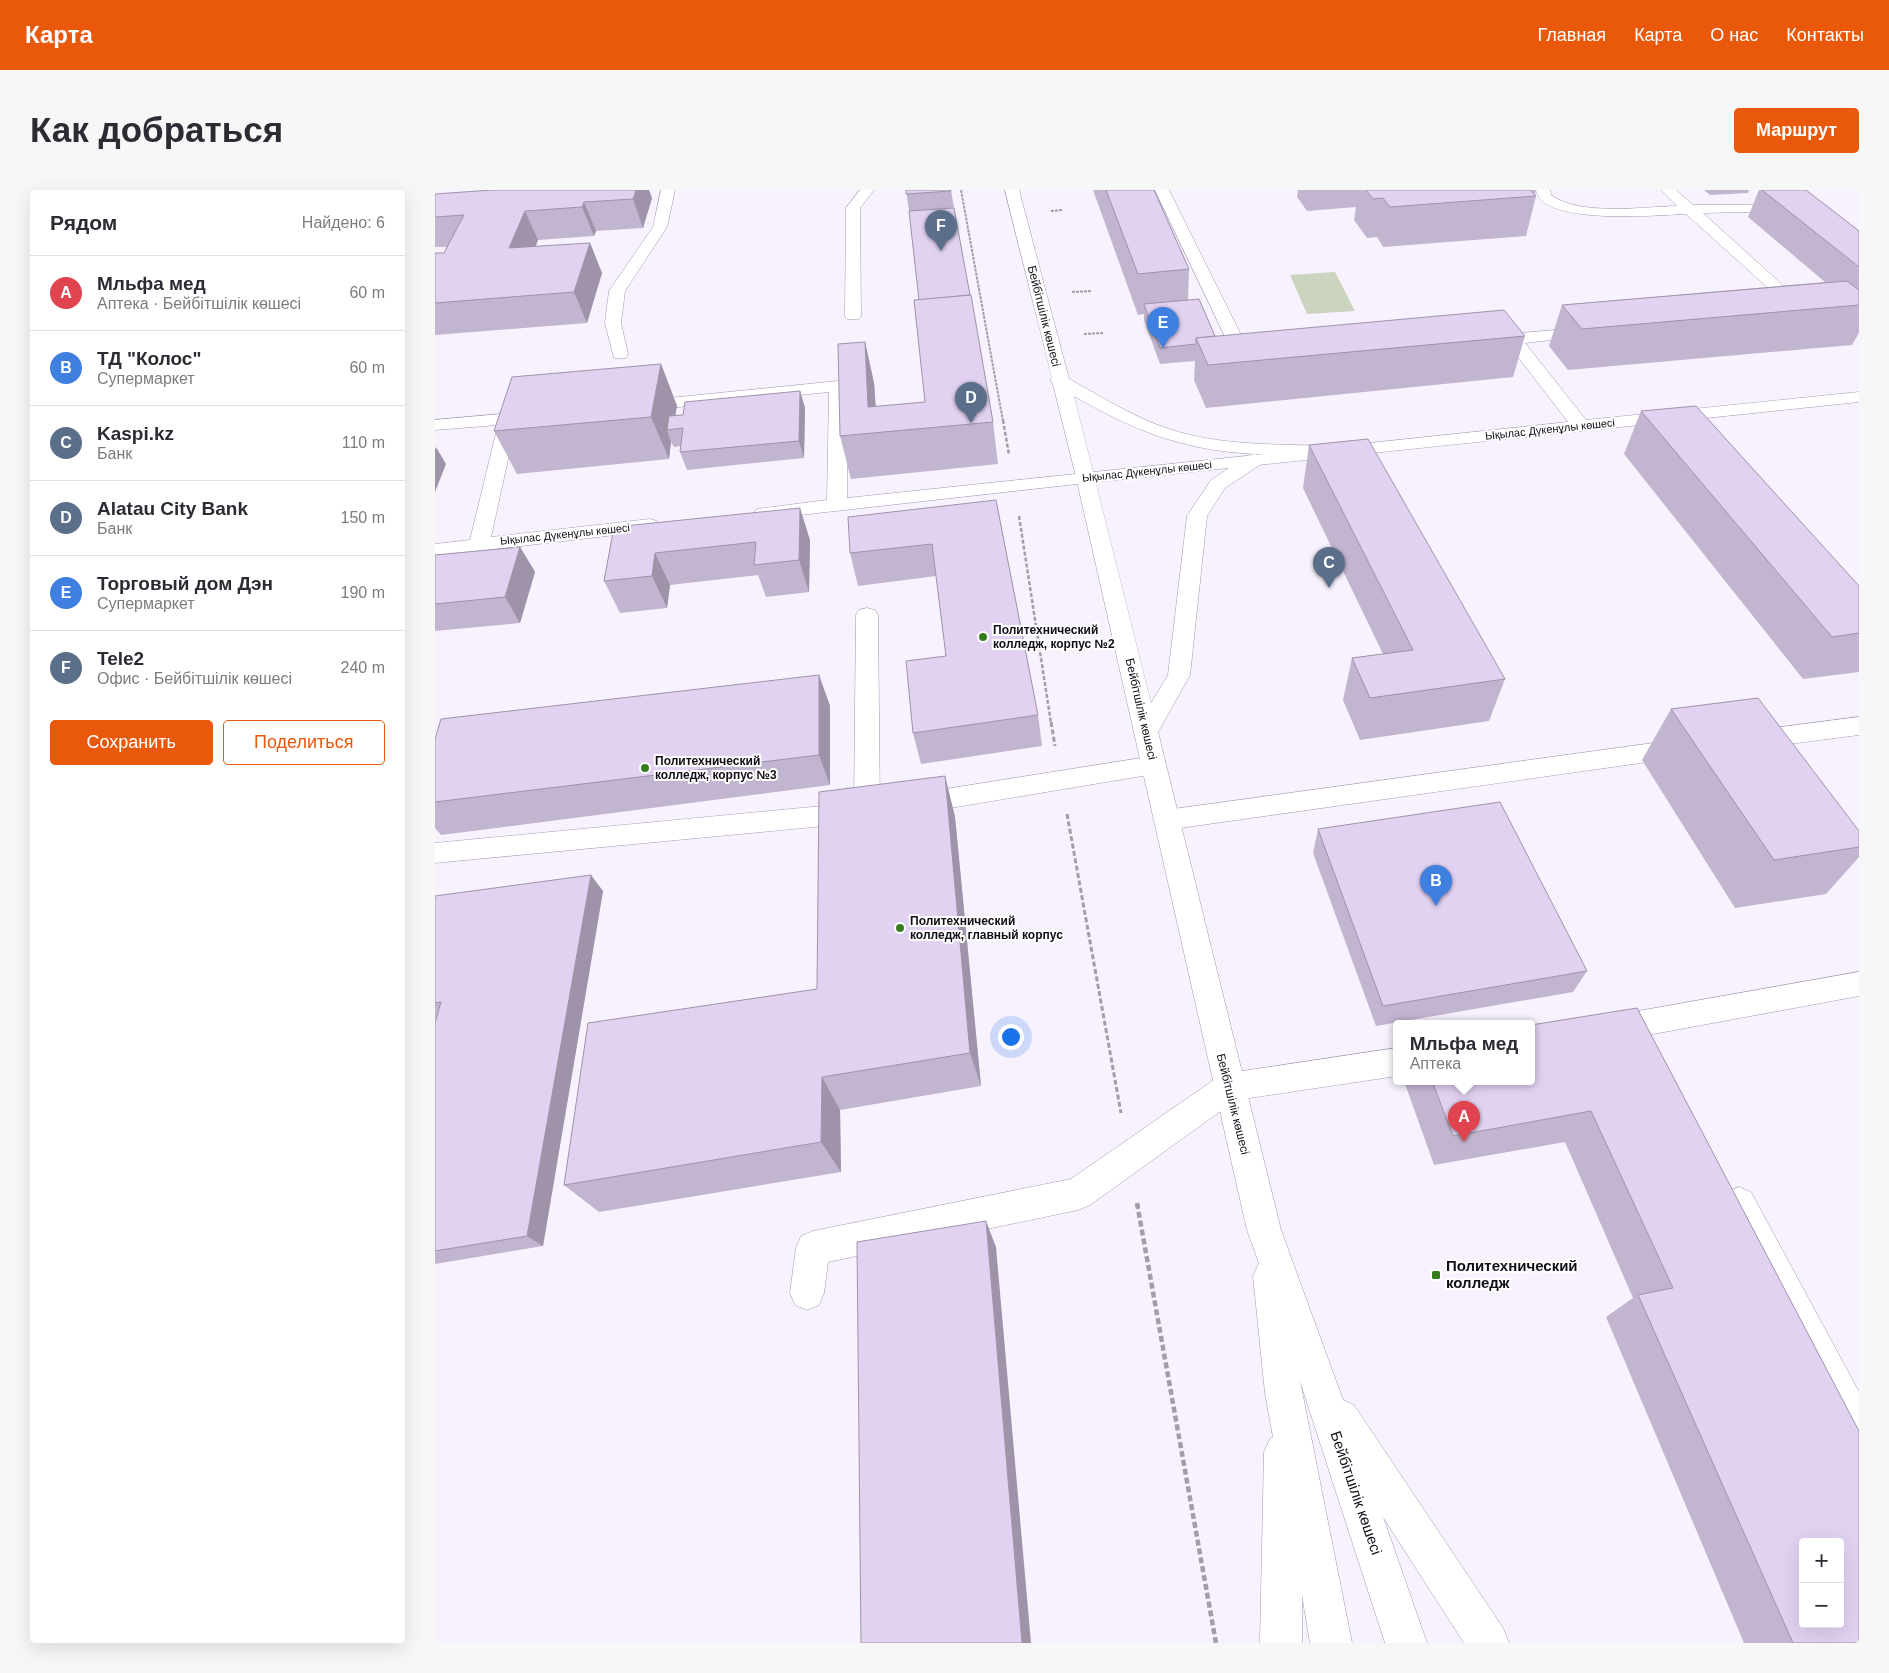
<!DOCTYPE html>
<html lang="ru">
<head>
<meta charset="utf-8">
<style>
	:root { --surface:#fff; --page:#f7f7f7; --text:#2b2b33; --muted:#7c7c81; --line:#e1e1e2; --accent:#ea580c }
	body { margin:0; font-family:Arial,sans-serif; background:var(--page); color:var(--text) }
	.controls { position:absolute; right:15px; bottom:15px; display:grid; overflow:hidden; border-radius:5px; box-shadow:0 5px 20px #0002 }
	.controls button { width:45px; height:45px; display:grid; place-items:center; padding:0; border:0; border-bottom:1px solid var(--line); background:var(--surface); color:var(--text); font:25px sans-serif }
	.you { position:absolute; left:575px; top:846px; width:18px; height:18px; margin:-12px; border:4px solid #fff; border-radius:50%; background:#1a73e8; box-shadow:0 0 0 8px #1a73e833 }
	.badge { display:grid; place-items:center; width:32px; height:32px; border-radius:50%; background:var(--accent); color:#fff; font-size:16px; font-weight:700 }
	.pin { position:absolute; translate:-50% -41px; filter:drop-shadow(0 1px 2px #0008) }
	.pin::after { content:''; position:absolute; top:26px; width:18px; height:15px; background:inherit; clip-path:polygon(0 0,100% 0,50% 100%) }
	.popup { position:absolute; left:958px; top:830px; width:142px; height:65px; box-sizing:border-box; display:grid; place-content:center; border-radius:5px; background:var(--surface); filter:drop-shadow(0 1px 4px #0005); font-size:16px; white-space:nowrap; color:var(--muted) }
	.popup b { font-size:19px; color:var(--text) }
	.popup::after { content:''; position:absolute; left:50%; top:100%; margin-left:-10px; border:10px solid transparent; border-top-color:var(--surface) }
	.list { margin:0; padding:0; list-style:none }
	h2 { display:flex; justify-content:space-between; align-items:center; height:65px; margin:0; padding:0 20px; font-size:21px }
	h2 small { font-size:16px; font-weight:400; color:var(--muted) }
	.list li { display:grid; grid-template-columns:32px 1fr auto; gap:15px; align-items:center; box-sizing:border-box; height:75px; padding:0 20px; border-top:1px solid var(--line) }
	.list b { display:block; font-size:19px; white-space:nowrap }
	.list p { margin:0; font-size:16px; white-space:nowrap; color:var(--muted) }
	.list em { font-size:16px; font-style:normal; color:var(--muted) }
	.actions { display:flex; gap:10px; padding:15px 20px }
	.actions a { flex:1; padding:11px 0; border:1px solid var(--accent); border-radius:5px; text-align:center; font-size:18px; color:var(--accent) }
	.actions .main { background:var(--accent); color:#fff }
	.map { position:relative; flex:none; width:1424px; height:1453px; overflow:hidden; border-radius:5px }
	header { display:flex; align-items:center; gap:30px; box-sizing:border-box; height:70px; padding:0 25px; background:var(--accent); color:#fff }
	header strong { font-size:24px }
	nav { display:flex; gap:28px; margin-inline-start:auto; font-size:18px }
	.intro { display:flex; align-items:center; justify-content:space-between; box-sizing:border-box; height:120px; padding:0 30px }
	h1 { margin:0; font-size:35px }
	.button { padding:12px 22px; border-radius:5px; background:var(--accent); color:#fff; font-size:18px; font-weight:700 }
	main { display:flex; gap:30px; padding:0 30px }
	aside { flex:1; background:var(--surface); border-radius:5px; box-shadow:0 5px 20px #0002 }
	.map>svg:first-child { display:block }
	.green { fill:#cbd4bf }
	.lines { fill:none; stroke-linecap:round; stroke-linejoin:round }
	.minor-casing { stroke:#a496b2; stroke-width:1 }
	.major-casing { stroke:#a496b2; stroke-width:1 }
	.path-far3 { stroke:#a39da9; stroke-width:2; stroke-dasharray:3 1; stroke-linecap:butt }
	.path-far2 { stroke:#a39da9; stroke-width:2.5; stroke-dasharray:4 2; stroke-linecap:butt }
	.path-far1 { stroke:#a39da9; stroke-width:3; stroke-dasharray:5 2.5; stroke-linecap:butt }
	.path { stroke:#a39da9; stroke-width:4.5; stroke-dasharray:6 3; stroke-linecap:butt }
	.minor { fill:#fff; fill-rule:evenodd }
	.major { fill:#fff; fill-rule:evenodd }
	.wall { fill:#c2b5d0 }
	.shaded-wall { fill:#9e93a9 }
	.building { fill:#e1d2f2; stroke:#9e93a9; fill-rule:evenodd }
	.poi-dot { fill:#367b1e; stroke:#fff; stroke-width:2 }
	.labels { text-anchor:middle; stroke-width:4; stroke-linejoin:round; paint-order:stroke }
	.far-street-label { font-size:11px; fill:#120d17; stroke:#fff }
	.street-label { font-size:12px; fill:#120d17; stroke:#fff }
	.poi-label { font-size:12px; font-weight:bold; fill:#120d17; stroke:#fff; text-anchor:start }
	.near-poi-label { font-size:15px; font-weight:bold; fill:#120d17; stroke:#fff; text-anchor:start }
	.near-street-label { font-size:15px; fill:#120d17; stroke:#fff }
</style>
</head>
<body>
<header>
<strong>Карта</strong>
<nav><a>Главная</a><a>Карта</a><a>О нас</a><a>Контакты</a></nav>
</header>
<div class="intro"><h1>Как добраться</h1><a class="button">Маршрут</a></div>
<main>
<aside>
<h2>Рядом<small>Найдено: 6</small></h2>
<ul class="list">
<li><span class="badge" style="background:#e0444e">A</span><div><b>Мльфа мед</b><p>Аптека · Бейбітшілік көшесі</p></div><em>60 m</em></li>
<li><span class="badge" style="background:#3f7fe0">B</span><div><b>ТД &quot;Колос&quot;</b><p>Супермаркет</p></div><em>60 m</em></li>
<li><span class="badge" style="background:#5c6f8a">C</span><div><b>Kaspi.kz</b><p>Банк</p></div><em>110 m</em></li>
<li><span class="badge" style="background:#5c6f8a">D</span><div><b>Alatau City Bank</b><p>Банк</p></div><em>150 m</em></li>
<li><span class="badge" style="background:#3f7fe0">E</span><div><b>Торговый дом Дэн</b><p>Супермаркет</p></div><em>190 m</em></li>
<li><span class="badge" style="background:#5c6f8a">F</span><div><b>Tele2</b><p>Офис · Бейбітшілік көшесі</p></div><em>240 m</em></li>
</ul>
<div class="actions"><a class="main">Сохранить</a><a>Поделиться</a></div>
</aside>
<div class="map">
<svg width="1424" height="1453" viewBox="0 0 1424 1453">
	<rect width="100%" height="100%" fill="#f8f2fe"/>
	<!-- green -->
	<path class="green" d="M900,82L920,121L872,124L855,85Z"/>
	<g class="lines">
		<!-- minor casing -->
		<g class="minor-casing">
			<g id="minor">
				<path d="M226,0H240L232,37L190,101L186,133L193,164L191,168H179L170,133L174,101L218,37Z"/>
				<path d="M425,0H439L425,18L426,126L424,129H412L410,126L411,18Z"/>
				<path d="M720,0H734L819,171L824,175C819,181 814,181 807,180L804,176Z"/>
				<path d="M1101,0H1115L1116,5C1144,26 1207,17 1242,16L1226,0H1241L1258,15L1360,14L1362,17L1360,20L1355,21L1268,23L1376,121L1374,124H1362L1251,24C1223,25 1106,36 1101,0Z"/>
				<path d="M1154,137L1160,139L1162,142L1160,145L1090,153L1151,230L1424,202V212L651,293L329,329L322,327L319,323L322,319L392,310L394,202L204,221L198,220L195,216L198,212L204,211L403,191L409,192L412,196V308L1133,232L1073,154L1052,156L1046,155L1044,151L1046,147L1052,146Z"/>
				<path d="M99,221L105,222L108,226L105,230L81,233L56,347L215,329L222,331L225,335L222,339L215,341L0,366V354L35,350L63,235L0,240V230Z"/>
				<path d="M432,418L440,420L443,425L445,622L441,629C434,631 428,631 421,633L0,673V653L419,613L421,425L424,420Z"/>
				<path d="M1424,527V545L1315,559L1306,556L1303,550L1306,544L1315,541Z"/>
				<path d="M1248,549L1257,552L1260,558L1257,564L1248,567L731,640L722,637L718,630L722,623L731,620Z"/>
				<path d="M719,566L728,569L731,575L728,581L719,584L479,624L470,621L466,614L470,607L479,604Z"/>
				<path d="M1424,782V806L1175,852L1165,848L1160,839L1165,830L1175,826Z"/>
				<path d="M962,858V886L801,910L655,1015L643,1020L393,1072L389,1103L384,1115L372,1120L360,1115L355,1103L361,1058L366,1046L378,1041L636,989L783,887L794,883Z"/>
				<path d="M1304,997L1316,1002L1424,1202V1258L1411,1252L1292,1024L1288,1013L1292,1002Z"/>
			</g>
		</g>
		<!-- major casing -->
		<g class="major-casing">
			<path id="major" d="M570,0H584L634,189C667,207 698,227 734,239C785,256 841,254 894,256L901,258L903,262L901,266L894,268L819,264L826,266L828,270L826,274L790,298L772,326L755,485L723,542L846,1040L908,1210L919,1215L1068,1438L1074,1453H1029L948,1327L992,1453H950L865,1191L917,1453H875L867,1405V1453H825L829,1262L835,1249L838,1247L830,1203L818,1086L824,1073L812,1040L641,287L618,194L615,190L617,188ZM639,206C700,241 747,260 819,264L812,266L776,290L752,326L733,485L716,513Z"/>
		</g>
		<!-- path-far3 -->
		<g class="path-far3">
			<path d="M526,0L568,231"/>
			<path d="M616,21L628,20"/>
			<path d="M637,102L657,101"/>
			<path d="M649,144L668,143"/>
		</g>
		<!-- path-far2 -->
		<g class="path-far2">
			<path d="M568,230L574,265"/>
			<path d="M584,326L616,533"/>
		</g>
		<!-- path-far1 -->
		<g class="path-far1">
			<path d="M616,532L620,556"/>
			<path d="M632,624L686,923"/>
		</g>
		<!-- path -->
		<path class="path" d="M702,1013L781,1453"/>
		<!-- minor -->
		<use href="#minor" class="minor"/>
		<!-- major -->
		<use href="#major" class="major"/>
	</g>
	<!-- wall -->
	<g class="wall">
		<path d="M471,0H516L519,18L558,232L563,274L416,289L405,246L430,152L439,193L441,217L490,212L484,110L474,21Z"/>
		<path d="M658,0H719L754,79L753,110L780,146H1090L1078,187L771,218L759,190L760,171L725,174L709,130V124L703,125Z"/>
		<path d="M863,0H1101L1100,5L1101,6L1091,46L948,57L942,47L932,48L919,30L921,17L872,21L862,7Z"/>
		<path d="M1269,0H1314L1313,3L1275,5Z"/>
		<path d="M1324,0H1371L1424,41V143L1417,155L1133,180L1114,156L1127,115L1390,92L1313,27Z"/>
		<path d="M0,4L217,8L208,38L161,41L159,46L103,50L101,56L155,53L167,83L152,133L0,145V63H9L12,57H0Z"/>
		<path d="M226,174L242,216L240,225H248L365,201L370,218L369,268L252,280L245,262L246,256L239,257L236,252L234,269L82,284L59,241Z"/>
		<path d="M1206,221L1424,396V482L1368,489L1189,264Z"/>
		<path d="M874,255L1070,489L1054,531L925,550L908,510L917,468L948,464L868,298Z"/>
		<path d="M561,310L603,525L607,556L486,574L478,543L511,466L501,386L423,396L415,363Z"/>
		<path d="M179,337L375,350L374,402L331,407L323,385L235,395L232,418L185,423L169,391Z"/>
		<path d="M85,357L100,382L85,433L0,441V365Z"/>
		<path d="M384,485L395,516V595L6,645L0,638V549Z"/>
		<path d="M1236,519L1424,641V667L1391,704L1300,718L1207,570Z"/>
		<path d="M510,586L520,627L546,896L405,920L406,982L164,1022L129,995L382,799Z"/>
		<path d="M883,639L1152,781L1138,802L941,836L878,663Z"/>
		<path d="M168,701L108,1056L0,1074V833L1,829H0V706Z"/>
		<path d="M1096,835L1424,1241V1453H1309L1171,1127L1198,1108L1130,952L999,975L969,891H1096Z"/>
	</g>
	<!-- shaded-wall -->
	<g class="shaded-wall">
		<path d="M201,0H214L217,8L208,38L198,9Z"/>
		<path d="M149,12L161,41L159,46L147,17Z"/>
		<path d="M90,21L103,50L88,88L74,58Z"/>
		<path d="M155,53L167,83L152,133L139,102Z"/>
		<path d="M430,152L439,193L442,243L433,217Z"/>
		<path d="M226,174L242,216L238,239L232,240L236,252L234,269L216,227Z"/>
		<path d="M365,201L370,218L369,268L364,251Z"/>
		<path d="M1,257L11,274L0,302V260Z"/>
		<path d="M365,318L375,350L374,402L364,370Z"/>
		<path d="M85,357L100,382L85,433L70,407Z"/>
		<path d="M220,363L235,395L232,418L217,386Z"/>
		<path d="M384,485L395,516V595L384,565Z"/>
		<path d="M510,586L520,627L546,896L535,863Z"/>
		<path d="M156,685L168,701L108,1056L92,1046Z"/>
		<path d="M387,887L405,920L406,982L386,952Z"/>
		<path d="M551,1031L561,1057L596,1453H587Z"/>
	</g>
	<!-- building -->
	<g class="building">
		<path d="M57,0H201L198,9L149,12L147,17L90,21L74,58L155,53L139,102L0,113V63H9L29,25L0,27V4Z"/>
		<path d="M471,0H516V1L471,4Z"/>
		<path d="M671,0H719L754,79L703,84Z"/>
		<path d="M931,0H1095L1101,6L955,17L948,8L938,9Z"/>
		<path d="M1327,0H1371L1424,41V77Z"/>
		<path d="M519,18L535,105L484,110L474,21Z"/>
		<path d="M1412,91L1424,100V115L1147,139L1127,115Z"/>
		<path d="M536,105L558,232L405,246L403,154L430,152L433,217L490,212L479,110Z"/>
		<path d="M764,109L780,146L761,148V154L725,158L709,114Z"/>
		<path d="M1069,120L1090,146L773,175L761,148Z"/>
		<path d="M226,174L216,227L59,241L77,187Z"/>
		<path d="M365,201L364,251L245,262L248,238L232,240L234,226L248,225L250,212Z"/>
		<path d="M1261,216L1424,396V443L1397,447L1206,221Z"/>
		<path d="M933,249L1070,489L935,508L917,468L978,460L874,255Z"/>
		<path d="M561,310L603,525L478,543L471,471L511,466L497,354L415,363L413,327Z"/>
		<path d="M365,318L364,370L319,375L321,352L220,363L217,386L169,391L179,337Z"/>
		<path d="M85,357L70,407L0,414V365Z"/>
		<path d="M384,485V565L0,612V549L6,529Z"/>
		<path d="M1323,508L1424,641V657L1339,670L1236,519Z"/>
		<path d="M510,586L535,863L387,887L386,952L129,995L153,833L382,799L384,602Z"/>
		<path d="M1065,612L1152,781L948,816L883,639Z"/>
		<path d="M156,685L92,1046L0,1061V833L6,812L0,813V706Z"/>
		<path d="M1202,818L1424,1241V1453H1358L1203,1105L1238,1098L1156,921L1018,946L997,891H1096V835ZM1368,1352H1405V1434H1368Z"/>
		<path d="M551,1031L587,1453H426L422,1052Z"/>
	</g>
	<!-- markers -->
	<g class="poi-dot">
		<circle cx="548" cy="447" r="5"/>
		<circle cx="210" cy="578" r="5"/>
		<circle cx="465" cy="738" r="5"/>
		<rect x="996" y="1080" width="10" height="10" rx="2.5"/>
	</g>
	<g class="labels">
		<!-- far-street labels -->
		<g class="far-street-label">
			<text transform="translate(1115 239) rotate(-6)" y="4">Ықылас Дүкенұлы көшесі</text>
			<text transform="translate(712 281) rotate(-6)" y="4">Ықылас Дүкенұлы көшесі</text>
			<text transform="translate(130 344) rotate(-6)" y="4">Ықылас Дүкенұлы көшесі</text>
		</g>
		<!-- street labels -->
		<g class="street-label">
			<text transform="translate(609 126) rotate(76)" y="4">Бейбітшілік көшесі</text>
			<text transform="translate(706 519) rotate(77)" y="4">Бейбітшілік көшесі</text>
			<text transform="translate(798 914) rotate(76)" y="4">Бейбітшілік көшесі</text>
		</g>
		<!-- poi labels -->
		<g class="poi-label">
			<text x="558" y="444">Политехнический<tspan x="558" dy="14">колледж, корпус №2</tspan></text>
			<text x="220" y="575">Политехнический<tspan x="220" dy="14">колледж, корпус №3</tspan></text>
			<text x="475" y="735">Политехнический<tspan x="475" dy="14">колледж, главный корпус</tspan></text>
		</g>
		<!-- near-poi labels -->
		<g class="near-poi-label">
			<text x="1011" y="1081">Политехнический<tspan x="1011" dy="17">колледж</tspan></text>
		</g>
		<!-- near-street labels -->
		<g class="near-street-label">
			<text transform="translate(921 1303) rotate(71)" y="5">Бейбітшілік көшесі</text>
		</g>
	</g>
</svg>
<div class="controls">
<button>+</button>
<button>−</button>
</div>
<div class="you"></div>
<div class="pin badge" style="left:1029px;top:952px;background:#e0444e">A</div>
<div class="popup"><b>Мльфа мед</b>Аптека</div>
<div class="pin badge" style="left:1001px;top:716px;background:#3f7fe0">B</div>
<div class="pin badge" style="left:894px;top:398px;background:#5c6f8a">C</div>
<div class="pin badge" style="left:536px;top:233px;background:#5c6f8a">D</div>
<div class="pin badge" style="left:728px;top:158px;background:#3f7fe0">E</div>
<div class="pin badge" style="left:506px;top:61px;background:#5c6f8a">F</div>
</div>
</main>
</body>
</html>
